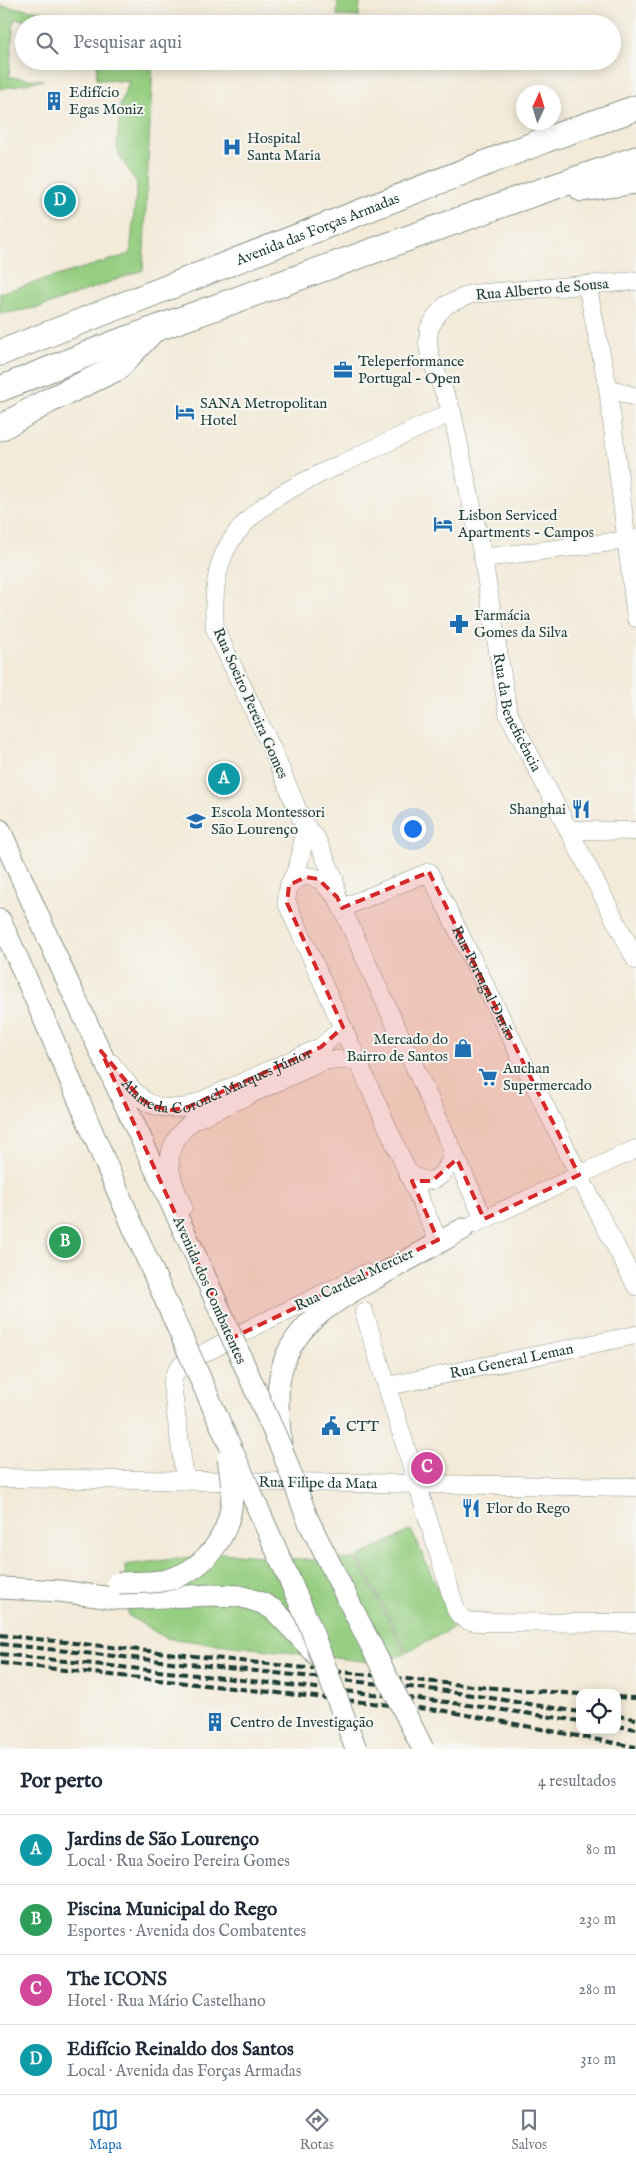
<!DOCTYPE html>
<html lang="pt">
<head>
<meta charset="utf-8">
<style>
	:root { --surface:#fff; --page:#f6f6f7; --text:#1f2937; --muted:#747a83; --line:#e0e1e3; --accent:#1f6fb2 }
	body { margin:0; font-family:"IM FELL English",serif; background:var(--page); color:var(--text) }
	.controls { position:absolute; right:15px; bottom:15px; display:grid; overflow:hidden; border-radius:10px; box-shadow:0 2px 12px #0003 }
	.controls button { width:45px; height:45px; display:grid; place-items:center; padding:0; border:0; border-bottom:1px solid var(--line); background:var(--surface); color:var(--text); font:25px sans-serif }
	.compass { position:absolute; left:516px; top:85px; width:45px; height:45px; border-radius:50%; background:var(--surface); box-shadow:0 2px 12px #0003; rotate:4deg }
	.you { position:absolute; left:412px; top:828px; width:18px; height:18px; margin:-12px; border:4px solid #fff; border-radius:50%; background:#1a73e8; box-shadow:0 0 0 8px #1a73e833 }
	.badge { display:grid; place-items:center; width:32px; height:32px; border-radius:50%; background:var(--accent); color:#fff; font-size:16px; font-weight:700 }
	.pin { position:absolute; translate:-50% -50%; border:2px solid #fff; box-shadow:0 1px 5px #0006 }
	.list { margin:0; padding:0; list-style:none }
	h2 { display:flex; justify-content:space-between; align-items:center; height:65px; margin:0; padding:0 20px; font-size:21px }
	h2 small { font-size:16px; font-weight:400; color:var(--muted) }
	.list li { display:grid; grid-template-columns:32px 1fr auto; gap:15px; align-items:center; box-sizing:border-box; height:70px; padding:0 20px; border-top:1px solid var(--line) }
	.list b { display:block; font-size:19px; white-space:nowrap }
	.list p { margin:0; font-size:16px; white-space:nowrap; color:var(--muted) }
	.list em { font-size:16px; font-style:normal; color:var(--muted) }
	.icon { flex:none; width:28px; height:28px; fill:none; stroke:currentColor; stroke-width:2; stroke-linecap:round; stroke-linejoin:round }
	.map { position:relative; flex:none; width:636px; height:1749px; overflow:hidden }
	.search { position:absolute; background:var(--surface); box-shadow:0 2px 12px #0003; left:15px; right:15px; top:15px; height:55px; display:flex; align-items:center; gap:12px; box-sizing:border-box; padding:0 18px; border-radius:28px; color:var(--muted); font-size:19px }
	.sheet { height:345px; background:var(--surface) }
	nav { display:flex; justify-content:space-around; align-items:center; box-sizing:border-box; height:70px; border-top:1px solid var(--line); background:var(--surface); font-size:14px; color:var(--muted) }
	nav a { display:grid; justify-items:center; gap:2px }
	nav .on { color:var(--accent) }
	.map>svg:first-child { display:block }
	.green { fill:#95ce81; stroke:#5a865a }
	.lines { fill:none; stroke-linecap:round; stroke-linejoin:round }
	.minor-casing { stroke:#899486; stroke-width:19 }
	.major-casing { stroke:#899486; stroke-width:23 }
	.highway-casing { stroke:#899486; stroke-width:27 }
	.minor { stroke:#fff; stroke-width:18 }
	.major { stroke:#fff; stroke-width:21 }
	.highway { stroke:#fff; stroke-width:25 }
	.rail { stroke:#1f3d34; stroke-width:4; stroke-dasharray:8 4; stroke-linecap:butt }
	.major-bridge-casing { stroke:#899486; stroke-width:23; stroke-linecap:butt }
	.major-bridge { stroke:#fff; stroke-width:21 }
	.marked { fill:#d62828; fill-opacity:0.2; stroke:#d62828; stroke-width:4; stroke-dasharray:10 6; stroke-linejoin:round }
	.labels { text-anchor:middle; stroke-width:4; stroke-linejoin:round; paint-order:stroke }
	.poi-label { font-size:15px; fill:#1f3d34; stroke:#f6f6f2; text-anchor:start }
	.street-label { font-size:15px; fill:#1f3d34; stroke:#f6f6f2 }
</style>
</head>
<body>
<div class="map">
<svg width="636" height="1749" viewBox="0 0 636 1749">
	<rect width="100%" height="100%" fill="#f6f6f2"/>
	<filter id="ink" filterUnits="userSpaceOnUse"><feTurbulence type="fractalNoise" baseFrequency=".02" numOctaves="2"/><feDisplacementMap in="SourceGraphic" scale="10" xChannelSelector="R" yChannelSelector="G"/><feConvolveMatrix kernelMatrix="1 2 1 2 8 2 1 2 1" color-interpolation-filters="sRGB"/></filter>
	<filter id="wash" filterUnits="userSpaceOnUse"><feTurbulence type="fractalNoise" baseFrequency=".0096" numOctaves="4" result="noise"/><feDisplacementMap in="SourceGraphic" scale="20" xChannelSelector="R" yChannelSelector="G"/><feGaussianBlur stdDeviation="1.12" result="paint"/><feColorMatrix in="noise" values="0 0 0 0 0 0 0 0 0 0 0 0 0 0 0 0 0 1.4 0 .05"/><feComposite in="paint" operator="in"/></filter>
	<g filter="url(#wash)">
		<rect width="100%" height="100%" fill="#f3ead8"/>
		<!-- green -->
		<g class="green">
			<path d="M338,0H360L359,17L337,16Z"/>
			<path d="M0,6L110,19L156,22L155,24H68L14,19L9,77L43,80L0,89Z"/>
			<path d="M98,61H153L143,270L41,307L0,314V293L130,254L137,183L120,157L117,146L120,105L129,82L96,79Z"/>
			<path d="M411,1530L455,1627L407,1652L358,1557Z"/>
			<path d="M223,1553L311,1560L357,1559L406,1654L371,1662L165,1638L128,1615L125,1565Z"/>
		</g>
	</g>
	<g filter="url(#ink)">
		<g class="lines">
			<!-- minor casing -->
			<g class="minor-casing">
				<g id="minor">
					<path id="s1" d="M636,281L471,294L446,305L437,315L429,329L428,344L430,357L452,412L483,558L508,713L636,960"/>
					<path d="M587,285L608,388L636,618"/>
					<path d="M608,388L636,397"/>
					<path d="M452,412C420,427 388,442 356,457C310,479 257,498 229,544C214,569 213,601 215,629L272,749L303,823L316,838L334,878L337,897L342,908L484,1219"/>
					<path d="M483,558L636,539"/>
					<path d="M568,830L636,831"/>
					<path d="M289,885C301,864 304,847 303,823"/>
					<path d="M337,897C331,892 326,885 320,880C302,869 284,884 287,903L438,1240"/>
					<path id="s2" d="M342,908L429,872L579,1175L636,1286"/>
					<path id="s3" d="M111,1063C137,1094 143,1113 188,1107L321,1047L343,1027"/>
					<path d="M408,1172C431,1191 447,1176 453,1151"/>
					<path d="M183,1207C168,1171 159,1148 194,1120L326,1060H357"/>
					<path d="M474,1224L636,1149"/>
					<path d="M364,1312L456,1610C461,1619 467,1622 477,1622L636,1623"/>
					<path id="s4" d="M388,1386L636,1335"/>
					<path id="s5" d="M0,1478L636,1487"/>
					<path d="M185,1480L172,1385L174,1376L180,1366L255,1326L366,1273"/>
				</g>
			</g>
			<!-- major casing -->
			<g class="major-casing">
				<g id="major">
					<path d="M0,830L65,976L199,1263"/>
					<path d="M0,920C55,1039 103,1161 157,1281"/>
					<path d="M281,1444C279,1419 275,1393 282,1368C296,1318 345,1296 386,1272C412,1258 438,1243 463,1229"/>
					<path d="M0,1588L60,1591L119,1599L212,1595L240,1596L262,1603L274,1610L322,1660"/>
				</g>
			</g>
			<!-- highway casing -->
			<g class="highway-casing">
				<g id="highway">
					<path d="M582,189L636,181"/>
					<path id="s6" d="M0,353L545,140L636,108"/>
					<path d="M0,389L110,345L518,199L636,159"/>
					<path d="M0,428L48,401L117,368L150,333"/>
				</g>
			</g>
			<!-- minor -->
			<use href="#minor" class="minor"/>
			<!-- major -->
			<use href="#major" class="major"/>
			<!-- highway -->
			<use href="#highway" class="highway"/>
			<!-- rail -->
			<g class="rail">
				<path d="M0,1635L481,1687L580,1694"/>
				<path d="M0,1644L446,1691L580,1712"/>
				<path d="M0,1654L447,1702L580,1721"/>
				<path d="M0,1663L446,1711L636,1747"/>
				<path d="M617,1697L636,1698"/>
				<path d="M617,1716L636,1719"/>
				<path d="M617,1726L636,1729"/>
			</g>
			<!-- major-bridge casing -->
			<g class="major-bridge-casing">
				<g id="major-bridge">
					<path d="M199,1263L282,1450L308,1520L423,1749"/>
					<path d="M157,1281L310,1626L356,1749"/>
					<path d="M118,1583C132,1582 147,1583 161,1581C202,1574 231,1537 232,1496C232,1483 230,1470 228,1458"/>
				</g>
			</g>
			<!-- major-bridge -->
			<use href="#major-bridge" class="major-bridge"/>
		</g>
	</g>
	<!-- marked area -->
	<path class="marked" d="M429,872L579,1175L484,1219L457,1159L432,1181H412L438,1240L232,1338L101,1051L140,1098L152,1106L172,1110L188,1107L321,1047L343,1027L287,903L289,885L306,877L318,879L337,897L342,908Z"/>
	<!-- icons -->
	<defs>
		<g id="building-bare" transform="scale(1.5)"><path d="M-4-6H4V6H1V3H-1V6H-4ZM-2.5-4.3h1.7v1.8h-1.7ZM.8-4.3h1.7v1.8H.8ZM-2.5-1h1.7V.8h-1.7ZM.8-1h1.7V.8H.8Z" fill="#1f6fb2" stroke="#f6f6f2" stroke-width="2.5" paint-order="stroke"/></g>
		<g id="hospital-bare" transform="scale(1.5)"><path d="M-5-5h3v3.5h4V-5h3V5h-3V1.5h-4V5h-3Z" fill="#1f6fb2" stroke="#f6f6f2" stroke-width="2.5" paint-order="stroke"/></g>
		<g id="office-bare" transform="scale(1.5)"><path d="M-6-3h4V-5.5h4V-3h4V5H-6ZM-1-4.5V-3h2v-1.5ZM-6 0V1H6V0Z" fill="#1f6fb2" stroke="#f6f6f2" stroke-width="2.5" paint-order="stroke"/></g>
		<g id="hotel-bare" transform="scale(1.5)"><path d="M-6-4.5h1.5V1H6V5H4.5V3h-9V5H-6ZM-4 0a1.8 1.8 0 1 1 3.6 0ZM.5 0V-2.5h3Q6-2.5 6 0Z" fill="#1f6fb2" stroke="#f6f6f2" stroke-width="2.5" paint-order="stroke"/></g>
		<g id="pharmacy-bare" transform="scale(1.5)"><path d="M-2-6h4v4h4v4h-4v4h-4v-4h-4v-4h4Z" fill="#1f6fb2" stroke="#f6f6f2" stroke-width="2.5" paint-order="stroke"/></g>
		<g id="restaurant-bare" transform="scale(1.5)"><path d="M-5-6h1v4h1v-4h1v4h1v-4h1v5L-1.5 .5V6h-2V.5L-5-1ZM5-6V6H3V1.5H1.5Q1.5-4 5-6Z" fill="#1f6fb2" stroke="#f6f6f2" stroke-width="2.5" paint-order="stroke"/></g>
		<g id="school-bare" transform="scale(1.5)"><path d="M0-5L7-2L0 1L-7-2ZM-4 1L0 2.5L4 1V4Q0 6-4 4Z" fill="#1f6fb2" stroke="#f6f6f2" stroke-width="2.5" paint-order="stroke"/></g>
		<g id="shop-bare" transform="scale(1.5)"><path d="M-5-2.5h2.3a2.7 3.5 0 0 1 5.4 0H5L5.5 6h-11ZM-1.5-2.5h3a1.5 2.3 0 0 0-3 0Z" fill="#1f6fb2" stroke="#f6f6f2" stroke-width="2.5" paint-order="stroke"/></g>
		<g id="supermarket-bare" transform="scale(1.5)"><path d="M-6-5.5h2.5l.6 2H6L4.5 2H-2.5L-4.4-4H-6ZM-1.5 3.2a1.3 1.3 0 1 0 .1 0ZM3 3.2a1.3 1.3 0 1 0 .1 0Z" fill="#1f6fb2" stroke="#f6f6f2" stroke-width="2.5" paint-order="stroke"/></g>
		<g id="civic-bare" transform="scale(1.5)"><path d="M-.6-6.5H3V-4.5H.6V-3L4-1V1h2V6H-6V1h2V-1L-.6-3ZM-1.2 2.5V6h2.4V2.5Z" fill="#1f6fb2" stroke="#f6f6f2" stroke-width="2.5" paint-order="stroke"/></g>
	</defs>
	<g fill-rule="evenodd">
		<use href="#building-bare" x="54" y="101"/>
		<use href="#hospital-bare" x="232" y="147"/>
		<use href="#office-bare" x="343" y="370"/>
		<use href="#hotel-bare" x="185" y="412"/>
		<use href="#hotel-bare" x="443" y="524"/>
		<use href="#pharmacy-bare" x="459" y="624"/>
		<use href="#restaurant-bare" x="581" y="809"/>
		<use href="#school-bare" x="196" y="821"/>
		<use href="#shop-bare" x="463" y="1048"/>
		<use href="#supermarket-bare" x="488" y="1077"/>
		<use href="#civic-bare" x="331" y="1426"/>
		<use href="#restaurant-bare" x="471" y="1508"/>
		<use href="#building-bare" x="215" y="1722"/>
	</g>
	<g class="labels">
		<!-- poi labels -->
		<g class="poi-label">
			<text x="69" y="97">Edifício<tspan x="69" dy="17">Egas Moniz</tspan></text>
			<text x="247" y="143">Hospital<tspan x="247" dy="17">Santa Maria</tspan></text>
			<text x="358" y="366">Teleperformance<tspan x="358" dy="17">Portugal - Open</tspan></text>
			<text x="200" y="408">SANA Metropolitan<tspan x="200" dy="17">Hotel</tspan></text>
			<text x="458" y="520">Lisbon Serviced<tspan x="458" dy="17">Apartments - Campos</tspan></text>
			<text x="474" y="620">Farmácia<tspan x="474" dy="17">Gomes da Silva</tspan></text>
			<text x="566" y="814" text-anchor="end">Shanghai</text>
			<text x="211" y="817">Escola Montessori<tspan x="211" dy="17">São Lourenço</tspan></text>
			<text x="448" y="1044" text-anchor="end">Mercado do<tspan x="448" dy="17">Bairro de Santos</tspan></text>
			<text x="503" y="1073">Auchan<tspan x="503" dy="17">Supermercado</tspan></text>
			<text x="346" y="1431">CTT</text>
			<text x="486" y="1513">Flor do Rego</text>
			<text x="230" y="1727">Centro de Investigação</text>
		</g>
		<!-- street labels -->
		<g class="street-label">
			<text dy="5" stroke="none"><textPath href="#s6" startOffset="341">Avenida das Forças Armadas</textPath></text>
			<text transform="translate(542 289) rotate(-5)" y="5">Rua Alberto de Sousa</text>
			<text transform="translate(251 703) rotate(66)" y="5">Rua Soeiro Pereira Gomes</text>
			<text dy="5" stroke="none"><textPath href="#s1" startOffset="618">Rua da Beneficência</textPath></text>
			<text dy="5" stroke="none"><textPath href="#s2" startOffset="218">Rua Portugal Durão</textPath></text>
			<text dy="5" stroke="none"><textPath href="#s3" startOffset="126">Alameda Coronel Marques Júnior</textPath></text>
			<text transform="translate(354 1279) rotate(-25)" y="5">Rua Cardeal Mercier</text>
			<text transform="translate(210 1290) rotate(66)" y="5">Avenida dos Combatentes</text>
			<text dy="5" stroke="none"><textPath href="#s4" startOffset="126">Rua General Leman</textPath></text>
			<text dy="5" stroke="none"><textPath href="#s5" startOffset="318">Rua Filipe da Mata</textPath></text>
		</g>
	</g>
</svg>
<div class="controls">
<button><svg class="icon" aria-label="locate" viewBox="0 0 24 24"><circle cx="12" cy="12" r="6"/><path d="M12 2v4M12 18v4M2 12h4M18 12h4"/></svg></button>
</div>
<svg class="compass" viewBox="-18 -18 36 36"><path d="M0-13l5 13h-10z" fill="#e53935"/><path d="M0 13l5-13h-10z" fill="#747a83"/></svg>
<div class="you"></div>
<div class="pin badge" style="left:224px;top:779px;background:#0f9aa8">A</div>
<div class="pin badge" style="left:65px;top:1242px;background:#2e9e5b">B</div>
<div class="pin badge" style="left:427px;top:1468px;background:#d1479c">C</div>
<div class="pin badge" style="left:60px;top:201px;background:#0f9aa8">D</div>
<div class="search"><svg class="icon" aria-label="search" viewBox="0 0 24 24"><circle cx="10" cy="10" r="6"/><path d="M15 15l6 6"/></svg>Pesquisar aqui</div>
</div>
<section class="sheet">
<h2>Por perto<small>4 resultados</small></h2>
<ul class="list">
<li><span class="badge" style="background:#0f9aa8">A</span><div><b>Jardins de São Lourenço</b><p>Local · Rua Soeiro Pereira Gomes</p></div><em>80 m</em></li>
<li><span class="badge" style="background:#2e9e5b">B</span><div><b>Piscina Municipal do Rego</b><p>Esportes · Avenida dos Combatentes</p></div><em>230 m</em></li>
<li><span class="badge" style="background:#d1479c">C</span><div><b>The ICONS</b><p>Hotel · Rua Mário Castelhano</p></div><em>280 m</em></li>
<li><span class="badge" style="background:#0f9aa8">D</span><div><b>Edifício Reinaldo dos Santos</b><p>Local · Avenida das Forças Armadas</p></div><em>310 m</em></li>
</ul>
</section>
<nav>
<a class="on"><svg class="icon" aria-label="map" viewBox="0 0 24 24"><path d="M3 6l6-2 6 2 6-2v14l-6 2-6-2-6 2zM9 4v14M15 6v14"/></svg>Mapa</a>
<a><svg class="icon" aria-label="directions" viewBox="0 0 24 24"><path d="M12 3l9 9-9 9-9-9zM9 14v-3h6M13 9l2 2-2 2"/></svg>Rotas</a>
<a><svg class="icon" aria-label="saved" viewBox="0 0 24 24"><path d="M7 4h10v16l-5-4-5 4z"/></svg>Salvos</a>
</nav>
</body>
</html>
